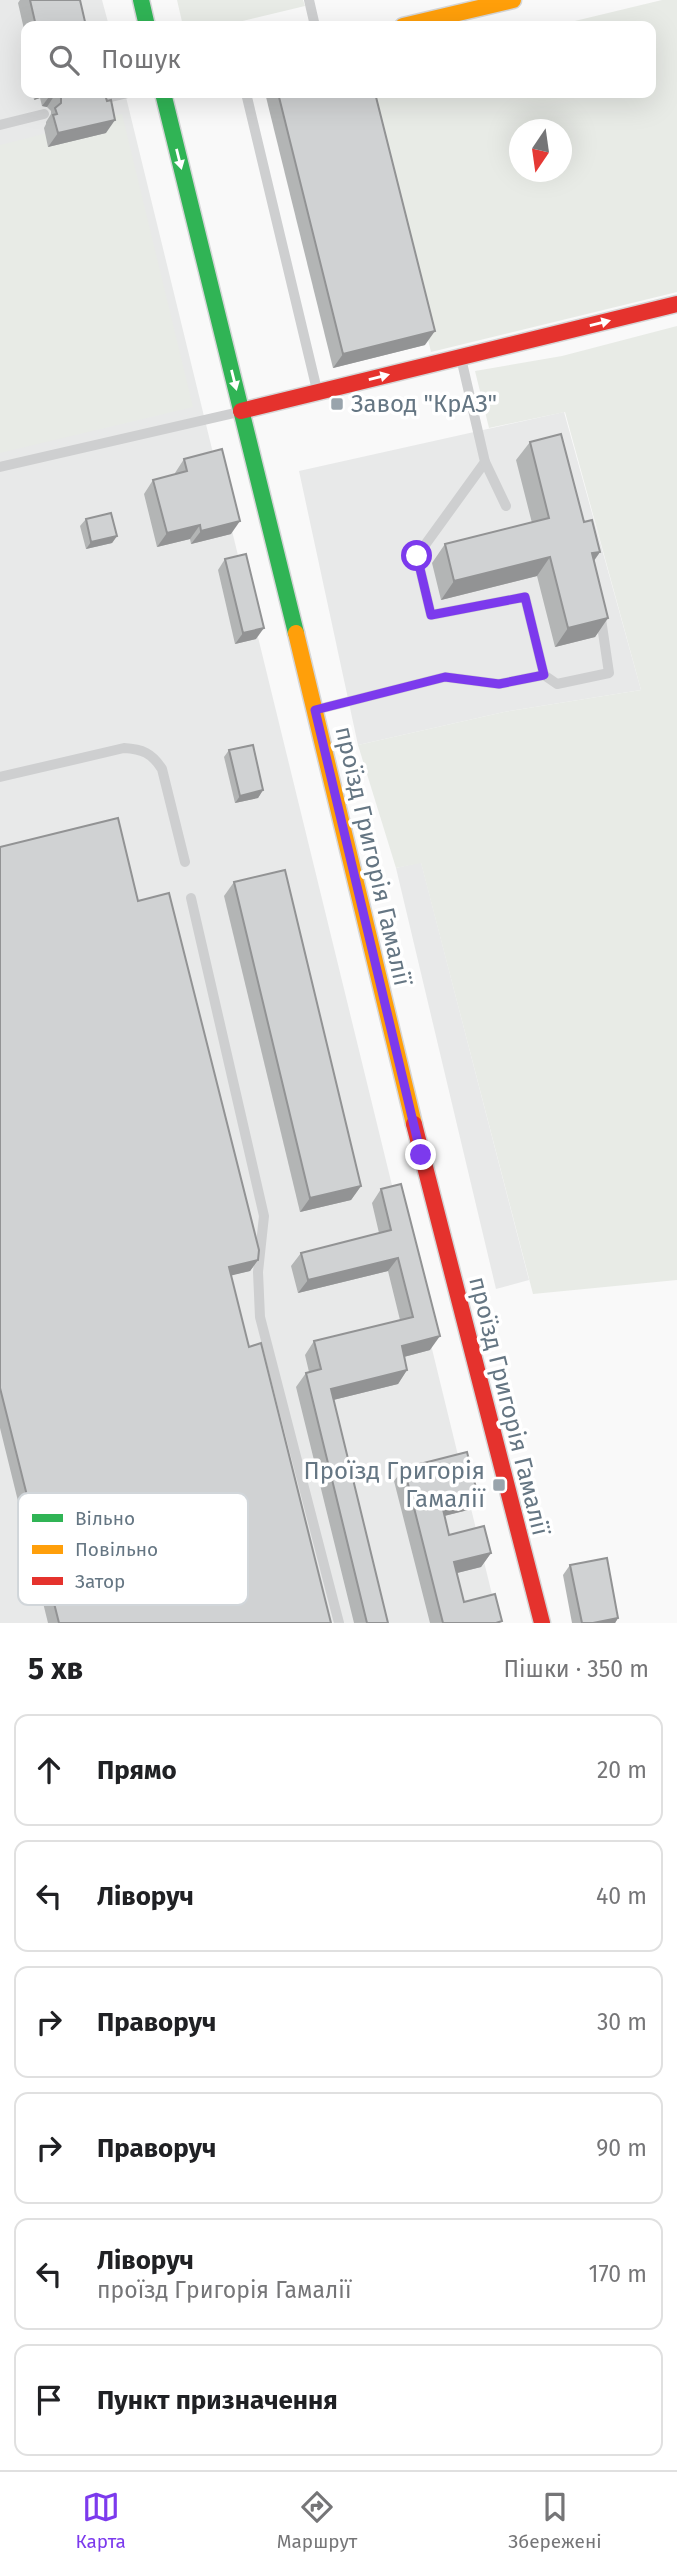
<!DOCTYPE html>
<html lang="uk">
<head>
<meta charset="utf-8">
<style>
	:root { --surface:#fff; --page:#f6f6f6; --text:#202124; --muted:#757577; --line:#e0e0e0; --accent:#7c3aed }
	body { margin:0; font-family:"Fira Sans",sans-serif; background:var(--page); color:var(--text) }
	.compass { position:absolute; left:509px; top:119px; width:63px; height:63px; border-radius:50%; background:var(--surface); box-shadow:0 7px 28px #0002; rotate:193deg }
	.stop { position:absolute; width:21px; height:21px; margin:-16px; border:5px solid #7c3aed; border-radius:50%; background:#fff }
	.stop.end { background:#7c3aed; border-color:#fff; box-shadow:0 2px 7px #0008 }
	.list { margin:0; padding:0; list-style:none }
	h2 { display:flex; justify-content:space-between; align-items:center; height:91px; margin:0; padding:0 28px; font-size:30px }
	h2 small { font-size:23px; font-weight:400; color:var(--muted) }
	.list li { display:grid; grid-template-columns:46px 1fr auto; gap:21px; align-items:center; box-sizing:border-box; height:112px; margin:0 14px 14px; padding:0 14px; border:2px solid var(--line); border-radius:14px }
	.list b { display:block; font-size:26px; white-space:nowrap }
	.list p { margin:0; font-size:23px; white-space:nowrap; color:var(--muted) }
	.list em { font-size:23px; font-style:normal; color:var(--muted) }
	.icon { flex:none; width:38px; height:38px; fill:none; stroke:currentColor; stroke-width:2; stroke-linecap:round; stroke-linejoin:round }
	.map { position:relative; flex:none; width:677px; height:1623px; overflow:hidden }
	.search { position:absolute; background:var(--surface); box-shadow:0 7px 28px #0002; left:21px; right:21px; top:21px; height:77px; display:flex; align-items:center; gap:18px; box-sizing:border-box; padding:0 24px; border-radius:14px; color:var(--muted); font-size:26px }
	.sheet { height:847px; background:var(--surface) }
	nav { display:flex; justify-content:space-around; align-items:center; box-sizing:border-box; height:98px; border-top:2px solid var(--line); background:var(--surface); font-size:19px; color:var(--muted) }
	nav a { display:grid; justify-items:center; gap:4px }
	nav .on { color:var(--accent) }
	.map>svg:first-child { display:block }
	.built { fill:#e8e9e9 }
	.green { fill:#e8ebe6; fill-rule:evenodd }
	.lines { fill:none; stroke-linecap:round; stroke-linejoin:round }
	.fast-casing { stroke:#d5d6d7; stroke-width:19 }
	.slow-casing { stroke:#d5d6d7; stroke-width:19 }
	.jam-casing { stroke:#d5d6d7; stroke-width:19 }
	.lane { stroke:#cecfd0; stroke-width:10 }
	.fast { stroke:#30b455; stroke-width:16 }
	.slow { stroke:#ff9f0a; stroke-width:16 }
	.jam { stroke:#e5322d; stroke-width:16 }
	.wall { fill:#b3b5b5 }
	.shaded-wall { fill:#929394 }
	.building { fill:#d0d2d3; stroke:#929394; stroke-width:2 }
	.oneway { fill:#fff }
	.route { stroke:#7c3aed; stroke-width:9 }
	.poi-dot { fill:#99a4ac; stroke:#fff; stroke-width:2.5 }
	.labels { text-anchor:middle; stroke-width:7; stroke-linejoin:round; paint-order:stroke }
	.poi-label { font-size:24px; fill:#657683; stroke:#fff; text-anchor:start }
	.street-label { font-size:24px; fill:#657683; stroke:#fff }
	.key { fill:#fff; stroke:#d1d6da; stroke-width:2 }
	.key-label { font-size:19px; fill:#657683 }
</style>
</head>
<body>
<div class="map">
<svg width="677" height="1623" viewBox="0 0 677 1623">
	<rect width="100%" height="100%" fill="#f9f9f9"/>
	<!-- built -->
	<g class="built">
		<path d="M0,0H102L109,26H26V93H125L499,1623H0Z"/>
		<path d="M564,412L641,690L504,712L358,745L299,471Z"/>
		<path d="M421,862L529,1280L496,1289L396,868Z"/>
	</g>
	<!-- green -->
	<g class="green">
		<path d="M177,0H303L305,6L222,26H183Z"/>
		<path d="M662,0H677V292L431,352L369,93H651V26H554ZM520,130H562V172H520Z"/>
		<path d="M122,114L193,407L0,453V145Z"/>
		<path d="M677,326V1280L533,1294L421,863L396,868L358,745L504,712L641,690L565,412L489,428L475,371L562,356Z"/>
	</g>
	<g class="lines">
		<!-- fast casing -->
		<g class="fast-casing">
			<g id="fast">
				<path d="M141,0L147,26"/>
				<path d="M163,93L296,633"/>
			</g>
		</g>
		<!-- slow casing -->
		<g class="slow-casing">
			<g id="slow">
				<path d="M403,26L513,0"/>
				<path d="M296,633L414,1124"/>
			</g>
		</g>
		<!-- jam casing -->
		<g class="jam-casing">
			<g id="jam">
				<path d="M241,411L677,304"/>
				<path d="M414,1124L542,1623"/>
			</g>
		</g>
		<!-- lane -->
		<g class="lane">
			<path d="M309,0L315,26"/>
			<path d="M246,93L317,390"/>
			<path d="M94,101L128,93"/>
			<path d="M0,125L44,114"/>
			<path d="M461,358L485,462L417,556L431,615L525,597L544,675"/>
			<path d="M485,462L506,506"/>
			<path d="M0,467L239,412"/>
			<path d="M315,710L445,677L499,684L544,675L557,684L609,673L601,619"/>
			<path d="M0,777L124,748C142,749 152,753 162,769L185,862"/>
			<path d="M191,898L264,1216L258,1272L260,1317L339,1623"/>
		</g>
		<!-- fast -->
		<use href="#fast" class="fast"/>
		<!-- slow -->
		<use href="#slow" class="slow"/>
		<!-- jam -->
		<use href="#jam" class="jam"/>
	</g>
	<!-- wall -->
	<g class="wall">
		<path d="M20,0H80L86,26H26V38L18,3Z"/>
		<path d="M33,93H99L106,133L48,147L44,128L46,124V122L51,114V111L47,107L42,106L40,98L34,100Z"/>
		<path d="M265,93H375L425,345L333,368Z"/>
		<path d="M530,442L584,522L600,552L594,561L608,618L595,637L555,647L537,576L441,600L432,563L445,544L532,523L516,460Z"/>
		<path d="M184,459L231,534L191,544L190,539L157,547L144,494L153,480L175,475V473Z"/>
		<path d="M86,519L117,536L112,543L86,549L80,526Z"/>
		<path d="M225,559L256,639L235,644L218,570Z"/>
		<path d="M229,750L263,790L258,798L235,803L224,757Z"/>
		<path d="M0,847L138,901L258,1260L250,1271L231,1275L249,1347L331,1623H48L0,1428Z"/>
		<path d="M234,882L361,1186L351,1200L300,1212L224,896Z"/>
		<path d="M381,1189L430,1350L404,1357L407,1370L398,1384L333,1400L388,1623H354L296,1387L306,1373L309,1372L305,1355L314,1341L400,1320L388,1271L298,1293L291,1266L301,1253L379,1233L372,1203Z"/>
		<path d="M404,1468L468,1510L444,1516L449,1535L491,1553L481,1567L457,1573L464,1602L501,1623H430L394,1481Z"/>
		<path d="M570,1565L618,1618L615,1623H572L563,1575Z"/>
	</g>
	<!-- shaded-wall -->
	<g class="shaded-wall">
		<path d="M39,93H44L40,98L34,100Z"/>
		<path d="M52,93H56L47,107L42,106Z"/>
		<path d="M115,120L106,133L48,147L58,133Z"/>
		<path d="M435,331L425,345L333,368L343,354Z"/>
		<path d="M240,521L231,534L191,544L201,531Z"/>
		<path d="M200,525L190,539L157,547L167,533Z"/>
		<path d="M117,536L112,543L86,549L91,542Z"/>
		<path d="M600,552L587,570L592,553Z"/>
		<path d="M550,557L537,576L441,600L454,581Z"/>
		<path d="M608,618L595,637L555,647L568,628Z"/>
		<path d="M264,628L256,639L235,644L243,633Z"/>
		<path d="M263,790L258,798L235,803L240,796Z"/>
		<path d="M361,1186L351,1200L300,1212L310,1198Z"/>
		<path d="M398,1258L388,1271L298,1293L308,1280Z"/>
		<path d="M258,1260L250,1271L221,1278L229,1267Z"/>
		<path d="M440,1336L430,1350L392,1360L402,1346Z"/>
		<path d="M407,1370L398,1384L321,1403L331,1389Z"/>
		<path d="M478,1496L468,1510L432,1519L442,1505Z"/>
		<path d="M491,1553L481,1567L445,1576L454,1562Z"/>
		<path d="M618,1618L615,1623H593Z"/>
	</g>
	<!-- building -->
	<g class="building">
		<path d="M30,0H80L86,26H36Z"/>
		<path d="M53,93H99L101,95H105L107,101L111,100L115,120L58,133L53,115L57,114L55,108L61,103V98L56,93Z"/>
		<path d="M278,93H375L435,331L343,354Z"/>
		<path d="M561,434L584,522L592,520L600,552L592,553L608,618L568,628L550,557L454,581L445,544L549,518L530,442Z"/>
		<path d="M222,449L240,521L201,531L200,525L167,533L153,480L187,471L184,459Z"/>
		<path d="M111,513L117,536L91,542L86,519Z"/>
		<path d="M246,554L264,628L243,633L225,559Z"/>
		<path d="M253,745L263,790L240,796L229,750Z"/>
		<path d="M118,818L138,901L169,893L259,1250L258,1260L229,1267L249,1347L261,1343L331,1623H59L0,1388V847Z"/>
		<path d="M285,870L361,1186L310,1198L234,882Z"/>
		<path d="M401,1184L440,1336L402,1346L407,1370L331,1389L388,1623H367L306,1373L321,1369L314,1341L413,1317L398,1258L308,1280L301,1253L391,1230L381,1189Z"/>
		<path d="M467,1452L478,1496L442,1505L449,1535L484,1526L491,1553L454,1562L464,1602L495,1594L502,1621L496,1623H443L404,1468Z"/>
		<path d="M607,1558L618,1618L593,1623H582L570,1565Z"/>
	</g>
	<!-- one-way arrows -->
	<defs><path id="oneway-solid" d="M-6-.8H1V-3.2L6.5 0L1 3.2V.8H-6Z" transform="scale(1.75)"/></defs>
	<g class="oneway">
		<use href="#oneway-solid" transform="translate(179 159) rotate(76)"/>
		<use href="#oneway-solid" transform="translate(600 323) rotate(-14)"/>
		<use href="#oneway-solid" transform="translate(379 377) rotate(-14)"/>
		<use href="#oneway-solid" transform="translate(234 380) rotate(76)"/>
	</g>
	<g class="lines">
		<!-- route -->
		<path class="route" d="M417,556L431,615L525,597L544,675L499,684L445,677L315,710L421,1155"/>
	</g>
	<!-- markers -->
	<g class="poi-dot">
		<rect x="330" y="397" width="14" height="14" rx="3.5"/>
		<rect x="492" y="1478" width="14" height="14" rx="3.5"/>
	</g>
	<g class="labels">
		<!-- poi labels -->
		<g class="poi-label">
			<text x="351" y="412">Завод "КрАЗ"</text>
			<text x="485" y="1479" text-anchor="end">Проїзд Григорія<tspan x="485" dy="28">Гамалії</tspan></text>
		</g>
		<!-- street labels -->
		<g class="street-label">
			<text transform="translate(373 856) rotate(77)" y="8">проїзд Григорія Гамалії</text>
			<text transform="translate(509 1406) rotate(76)" y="8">проїзд Григорія Гамалії</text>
		</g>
	</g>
	<!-- legend -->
	<rect x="18" y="1493" width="230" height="112" rx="10" class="key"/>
	<rect x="32" y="1514" width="31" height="8" fill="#30b455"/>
	<rect x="32" y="1545" width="31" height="9" fill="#ff9f0a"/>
	<rect x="32" y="1577" width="31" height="8" fill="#e5322d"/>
	<g class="key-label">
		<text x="75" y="1525">Вільно</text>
		<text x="75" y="1556">Повільно</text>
		<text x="75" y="1588">Затор</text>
	</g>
</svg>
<svg class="compass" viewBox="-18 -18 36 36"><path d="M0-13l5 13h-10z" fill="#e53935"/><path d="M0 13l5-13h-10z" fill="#757577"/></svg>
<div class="stop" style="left:417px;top:556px"></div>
<div class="stop end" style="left:421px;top:1155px"></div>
<div class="search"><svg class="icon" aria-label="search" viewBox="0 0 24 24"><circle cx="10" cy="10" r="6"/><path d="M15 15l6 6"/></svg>Пошук</div>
</div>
<section class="sheet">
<h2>5 хв<small>Пішки · 350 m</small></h2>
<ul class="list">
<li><svg class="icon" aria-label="ahead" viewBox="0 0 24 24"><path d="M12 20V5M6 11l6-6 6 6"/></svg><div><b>Прямо</b></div><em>20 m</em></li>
<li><svg class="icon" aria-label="left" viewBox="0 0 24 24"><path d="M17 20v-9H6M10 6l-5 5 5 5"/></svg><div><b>Ліворуч</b></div><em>40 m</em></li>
<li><svg class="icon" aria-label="right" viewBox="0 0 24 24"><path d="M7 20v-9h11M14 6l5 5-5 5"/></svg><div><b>Праворуч</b></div><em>30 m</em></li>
<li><svg class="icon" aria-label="right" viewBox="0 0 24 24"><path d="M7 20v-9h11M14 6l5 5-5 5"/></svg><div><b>Праворуч</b></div><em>90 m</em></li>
<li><svg class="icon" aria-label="left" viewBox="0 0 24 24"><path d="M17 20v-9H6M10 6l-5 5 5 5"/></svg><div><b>Ліворуч</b><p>проїзд Григорія Гамалії</p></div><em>170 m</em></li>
<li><svg class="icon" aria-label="arrive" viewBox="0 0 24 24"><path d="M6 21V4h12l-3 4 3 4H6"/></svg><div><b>Пункт призначення</b></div></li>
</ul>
</section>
<nav>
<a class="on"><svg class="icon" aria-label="map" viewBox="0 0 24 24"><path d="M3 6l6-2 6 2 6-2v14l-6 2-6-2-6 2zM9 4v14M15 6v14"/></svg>Карта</a>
<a><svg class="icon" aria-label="directions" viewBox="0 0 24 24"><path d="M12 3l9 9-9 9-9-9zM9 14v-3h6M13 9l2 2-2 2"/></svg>Маршрут</a>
<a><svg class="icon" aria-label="saved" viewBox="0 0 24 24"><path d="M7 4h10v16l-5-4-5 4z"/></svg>Збережені</a>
</nav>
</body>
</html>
